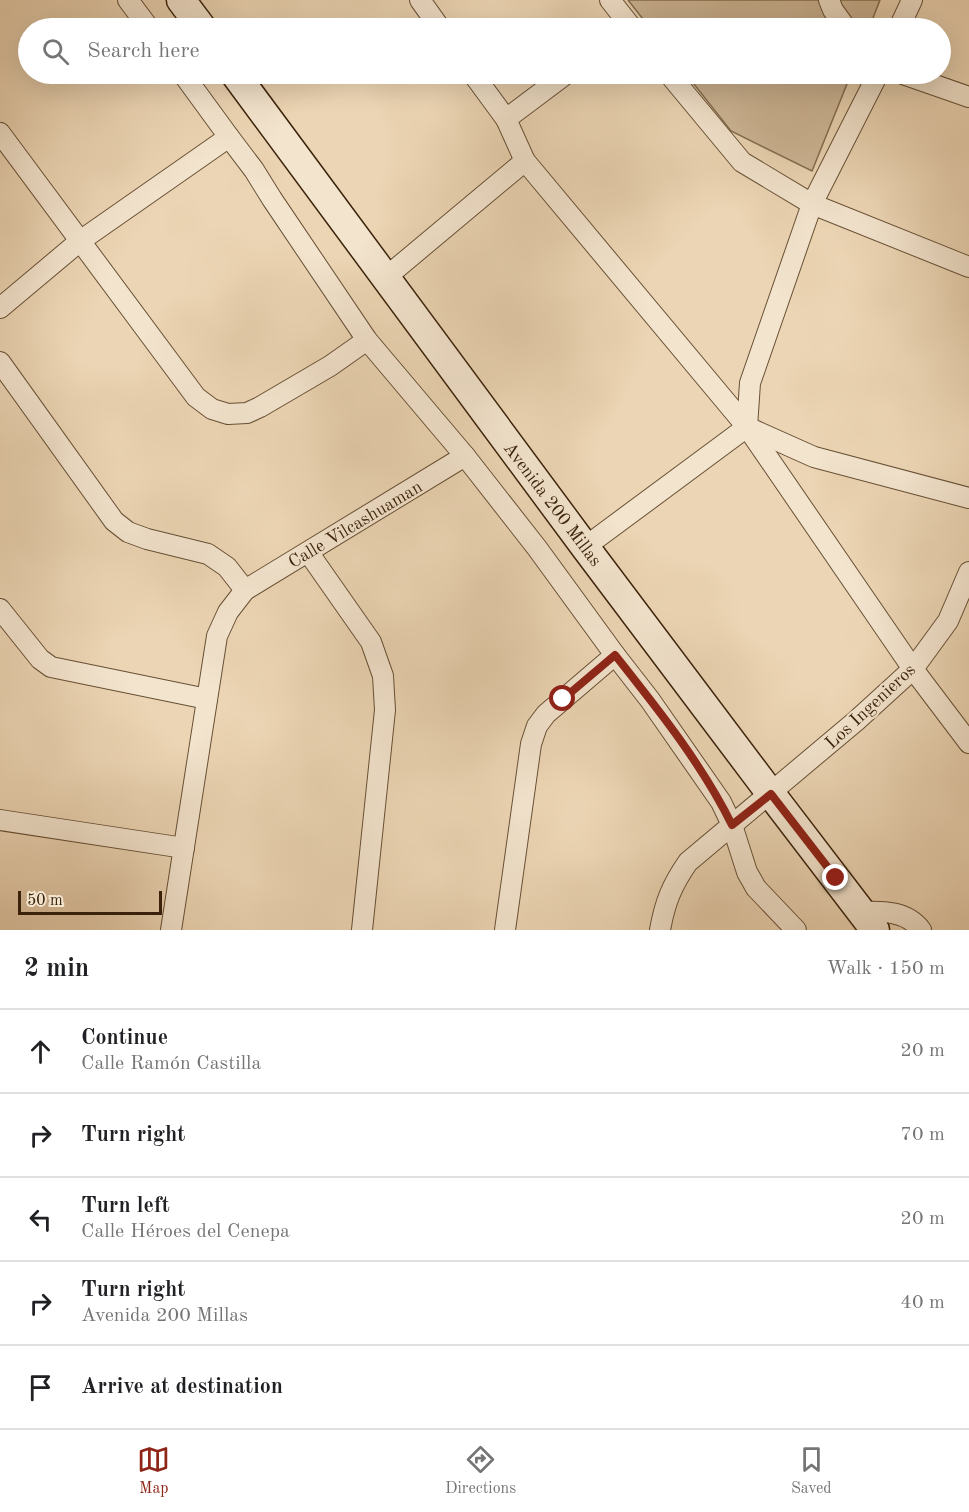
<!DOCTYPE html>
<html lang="en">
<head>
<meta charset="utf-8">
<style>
	:root { --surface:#fff; --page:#f6f6f6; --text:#202124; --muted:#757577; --line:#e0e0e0; --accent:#8f2418 }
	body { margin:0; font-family:"Old Standard TT",serif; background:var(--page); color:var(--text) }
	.scale { position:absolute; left:18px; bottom:15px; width:144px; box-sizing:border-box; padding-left:6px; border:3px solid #3b230b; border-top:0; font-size:16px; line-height:21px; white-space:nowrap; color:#3b230b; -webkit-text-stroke:4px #f3e4ce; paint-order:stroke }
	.stop { position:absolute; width:18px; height:18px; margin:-14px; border:4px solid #8f2418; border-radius:50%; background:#fff }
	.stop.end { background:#8f2418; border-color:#fff; box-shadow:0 2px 6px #0008 }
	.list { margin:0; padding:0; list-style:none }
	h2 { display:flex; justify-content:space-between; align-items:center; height:78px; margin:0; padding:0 24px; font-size:26px }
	h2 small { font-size:20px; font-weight:400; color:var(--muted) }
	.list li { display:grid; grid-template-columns:39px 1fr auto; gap:18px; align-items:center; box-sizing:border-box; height:84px; padding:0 24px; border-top:2px solid var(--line) }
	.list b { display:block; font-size:22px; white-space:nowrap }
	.list p { margin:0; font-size:20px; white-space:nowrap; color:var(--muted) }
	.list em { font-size:20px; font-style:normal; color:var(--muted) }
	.icon { flex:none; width:33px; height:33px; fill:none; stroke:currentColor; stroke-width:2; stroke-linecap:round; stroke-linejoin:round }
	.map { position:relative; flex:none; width:969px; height:930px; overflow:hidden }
	.search { position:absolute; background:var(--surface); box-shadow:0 6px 24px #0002; left:18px; right:18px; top:18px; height:66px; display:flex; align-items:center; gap:15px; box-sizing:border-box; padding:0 21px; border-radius:33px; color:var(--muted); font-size:22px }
	.sheet { height:498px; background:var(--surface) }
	nav { display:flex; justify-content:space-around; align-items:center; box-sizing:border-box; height:84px; border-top:2px solid var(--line); background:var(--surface); font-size:16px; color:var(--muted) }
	nav a { display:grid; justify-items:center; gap:3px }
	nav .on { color:var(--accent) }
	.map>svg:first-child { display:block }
	.green { fill:#ceb797; stroke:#846d51; stroke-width:1.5 }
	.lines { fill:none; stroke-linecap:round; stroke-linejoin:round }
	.minor-casing { stroke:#675035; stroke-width:22 }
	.secondary-casing { stroke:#3b230b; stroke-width:31 }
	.minor { stroke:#f3e4ce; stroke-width:20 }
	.secondary { stroke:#f3e4ce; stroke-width:28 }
	.route { stroke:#8f2418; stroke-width:8 }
	.labels { text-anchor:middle; stroke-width:4.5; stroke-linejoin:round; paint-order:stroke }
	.street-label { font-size:18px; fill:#3b230b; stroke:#f3e4ce }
</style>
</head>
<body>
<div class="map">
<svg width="969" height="930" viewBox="0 0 969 930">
	<rect width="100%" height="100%" fill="#ecd5b4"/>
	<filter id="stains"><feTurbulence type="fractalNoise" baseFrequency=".00333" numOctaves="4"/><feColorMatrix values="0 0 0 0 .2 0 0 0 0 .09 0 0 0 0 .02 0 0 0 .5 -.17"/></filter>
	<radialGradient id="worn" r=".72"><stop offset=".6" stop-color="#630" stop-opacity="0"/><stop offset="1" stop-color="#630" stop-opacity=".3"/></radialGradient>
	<!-- green -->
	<g class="green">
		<path d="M628,0H880L869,28H650Z"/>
		<path d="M686,74H851L812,171L731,131Z"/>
	</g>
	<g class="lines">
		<!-- minor casing -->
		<g class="minor-casing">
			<g id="minor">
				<path d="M128,0L149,28"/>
				<path d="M420,0L440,28"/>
				<path d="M610,0L632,28"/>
				<path d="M829,0L833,10L846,28"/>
				<path d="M899,28L912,0"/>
				<path d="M183,74L229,137L254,170L272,199L367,340L465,456L537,548L615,655L650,700L721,802L732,825L747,872L756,888L796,930"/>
				<path d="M473,74L506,119L525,161L747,427L913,669L969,743"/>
				<path d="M669,74L742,162L812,204L969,267"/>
				<path d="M903,74L969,97"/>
				<path d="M506,119L566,74"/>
				<path d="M0,133L196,397L212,409L228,414L247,413L260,407L330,366L367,340"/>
				<path d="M385,278L525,161"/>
				<path d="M0,308L80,241L229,137"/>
				<path d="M0,362L114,521L128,532L147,539L208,554L227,567L245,590"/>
				<path d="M747,427L814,457L969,498"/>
				<path d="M585,547L747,427L750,383L812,204L878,74"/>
				<path d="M308,552L371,642L383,676L385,710L362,930"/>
				<path d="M0,609L40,659L51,667L207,699"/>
				<path d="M0,820L184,848"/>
				<path d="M862,912C883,911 907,911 921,930"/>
				<path d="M171,930L217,636L228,612L245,590L465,456"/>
				<path d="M505,930L531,744L537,726L546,714L615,655"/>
				<path d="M660,930C665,902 672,885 688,862L856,721L913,669L948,621L969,572"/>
			</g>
		</g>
		<!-- secondary casing -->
		<g class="secondary-casing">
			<g id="secondary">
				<path d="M181,0L202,28"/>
				<path d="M235,74L585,547L771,794L875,930"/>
			</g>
		</g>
		<!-- minor -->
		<use href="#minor" class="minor"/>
		<!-- secondary -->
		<use href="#secondary" class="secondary"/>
	</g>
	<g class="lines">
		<!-- route -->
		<path class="route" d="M563,699L615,655C657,708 702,764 732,825L771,794L836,878"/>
	</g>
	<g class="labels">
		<!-- street labels -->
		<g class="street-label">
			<text transform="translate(553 504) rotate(53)" y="6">Avenida 200 Millas</text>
			<text transform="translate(355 524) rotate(-31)" y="6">Calle Vilcashuaman</text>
			<text transform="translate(870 706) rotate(-43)" y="6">Los Ingenieros</text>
		</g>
	</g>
	<rect width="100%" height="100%" filter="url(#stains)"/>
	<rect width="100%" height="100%" fill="url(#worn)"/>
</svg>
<div class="scale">50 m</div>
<div class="stop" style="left:563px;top:699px"></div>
<div class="stop end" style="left:836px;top:878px"></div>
<div class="search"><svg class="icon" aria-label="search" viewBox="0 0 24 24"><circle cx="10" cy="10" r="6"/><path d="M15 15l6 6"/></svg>Search here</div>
</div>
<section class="sheet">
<h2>2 min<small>Walk · 150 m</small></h2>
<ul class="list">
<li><svg class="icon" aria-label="ahead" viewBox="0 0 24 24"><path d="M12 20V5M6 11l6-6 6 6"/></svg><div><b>Continue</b><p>Calle Ramón Castilla</p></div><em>20 m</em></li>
<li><svg class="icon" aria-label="right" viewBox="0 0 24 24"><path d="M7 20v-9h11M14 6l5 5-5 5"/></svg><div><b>Turn right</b></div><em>70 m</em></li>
<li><svg class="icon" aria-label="left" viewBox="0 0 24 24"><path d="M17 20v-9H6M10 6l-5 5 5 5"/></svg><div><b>Turn left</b><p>Calle Héroes del Cenepa</p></div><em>20 m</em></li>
<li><svg class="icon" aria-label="right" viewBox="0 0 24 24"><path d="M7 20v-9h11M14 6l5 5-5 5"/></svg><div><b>Turn right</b><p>Avenida 200 Millas</p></div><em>40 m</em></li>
<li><svg class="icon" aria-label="arrive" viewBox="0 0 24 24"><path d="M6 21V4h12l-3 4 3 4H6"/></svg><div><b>Arrive at destination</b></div></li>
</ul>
</section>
<nav>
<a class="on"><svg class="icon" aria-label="map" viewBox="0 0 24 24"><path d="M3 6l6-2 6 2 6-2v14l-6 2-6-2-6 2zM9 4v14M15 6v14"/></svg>Map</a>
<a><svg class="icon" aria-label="directions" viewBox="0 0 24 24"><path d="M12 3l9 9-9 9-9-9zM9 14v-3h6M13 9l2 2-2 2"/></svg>Directions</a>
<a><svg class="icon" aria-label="saved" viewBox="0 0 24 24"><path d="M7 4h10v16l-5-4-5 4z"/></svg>Saved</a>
</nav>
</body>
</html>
